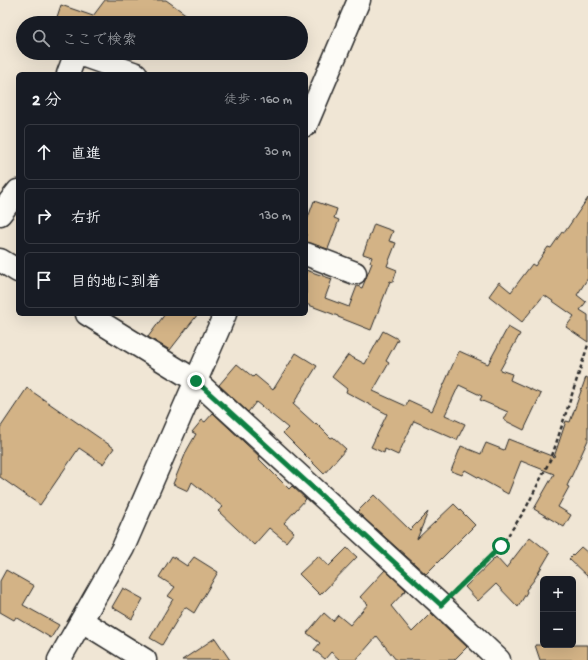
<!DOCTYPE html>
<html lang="ja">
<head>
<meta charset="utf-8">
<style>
	:root { --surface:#171b24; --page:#20242c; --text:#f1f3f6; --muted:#9ea1a6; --line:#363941 }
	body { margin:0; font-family:"Gochi Hand","Klee One",sans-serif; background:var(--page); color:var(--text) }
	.controls { position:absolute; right:12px; bottom:12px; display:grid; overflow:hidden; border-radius:6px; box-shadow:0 4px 16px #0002 }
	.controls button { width:36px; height:36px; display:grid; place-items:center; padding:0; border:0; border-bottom:1px solid var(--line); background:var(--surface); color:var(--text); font:20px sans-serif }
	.stop { position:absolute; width:12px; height:12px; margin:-9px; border:3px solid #0b8043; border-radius:50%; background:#fff }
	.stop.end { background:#0b8043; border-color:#fff; box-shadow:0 1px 4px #0008 }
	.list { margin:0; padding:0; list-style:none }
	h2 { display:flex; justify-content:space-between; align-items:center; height:52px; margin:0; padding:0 16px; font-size:17px }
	h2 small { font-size:13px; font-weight:400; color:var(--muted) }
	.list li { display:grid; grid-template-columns:26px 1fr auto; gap:12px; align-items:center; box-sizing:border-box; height:56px; margin:0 8px 8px; padding:0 8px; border:1px solid var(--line); border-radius:6px }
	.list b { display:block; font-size:15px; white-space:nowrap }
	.list em { font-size:13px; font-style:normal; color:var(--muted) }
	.icon { flex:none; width:22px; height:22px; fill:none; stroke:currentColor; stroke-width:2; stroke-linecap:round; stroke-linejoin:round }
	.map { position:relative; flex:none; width:588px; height:660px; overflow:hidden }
	.search { position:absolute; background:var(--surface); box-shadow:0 4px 16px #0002; left:16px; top:16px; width:292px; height:44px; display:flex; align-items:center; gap:10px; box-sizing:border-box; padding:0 14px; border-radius:22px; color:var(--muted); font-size:15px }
	.panel { position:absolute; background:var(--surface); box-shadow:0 4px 16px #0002; left:16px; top:72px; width:292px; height:244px; border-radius:6px }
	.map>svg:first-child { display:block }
	.building { fill:#d3b386; stroke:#2b2b2b }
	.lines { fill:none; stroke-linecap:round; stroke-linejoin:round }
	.minor-casing { stroke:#2b2b2b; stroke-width:25 }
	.path { stroke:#2b2b2b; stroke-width:2.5; stroke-dasharray:4 3; stroke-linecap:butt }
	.minor { stroke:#fdfcf7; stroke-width:22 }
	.route { stroke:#0b8043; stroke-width:5 }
</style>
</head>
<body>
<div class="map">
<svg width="588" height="660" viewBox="0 0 588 660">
	<rect width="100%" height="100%" fill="#f0e6d5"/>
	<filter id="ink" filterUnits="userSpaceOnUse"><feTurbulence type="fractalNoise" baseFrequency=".025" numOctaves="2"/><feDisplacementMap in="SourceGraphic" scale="8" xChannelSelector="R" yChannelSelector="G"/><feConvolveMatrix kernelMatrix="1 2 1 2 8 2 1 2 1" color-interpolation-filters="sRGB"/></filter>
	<g filter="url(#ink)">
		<!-- building -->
		<g class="building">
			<path d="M105,0H166L198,23H55L61,5L93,16Z"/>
			<path d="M588,198V278L577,295L586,302L580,310L588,315V342L566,327L574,316L544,295L522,322L489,296L499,282L511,292L532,264L535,266L548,247L551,248L562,232L564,233Z"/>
			<path d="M314,201L337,209L334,218L339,220L328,249L306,242V223Z"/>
			<path d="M374,224L393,231L389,241L396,243L387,266L397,270L393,282L390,281L371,330L338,317V316L306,304V270L332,279L325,298L349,307L357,286L362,288L372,263L370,262L372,257L363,254Z"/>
			<path d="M165,314H198L170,350L148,337Z"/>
			<path d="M508,327L520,334L500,370L512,374L510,380L541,394L524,430L504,420L508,412L480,400L482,396L459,385L445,415L465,424L457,440L414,421L398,455L385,449L384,453L371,447L387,414L346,392L347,389L332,377L348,355L365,364L383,331L398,339L386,361L389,363L373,391L406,406L408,400L432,411L459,351L488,364Z"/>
			<path d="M296,353L317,366L293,404L315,424L316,423L331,438L333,437L346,449L324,474L283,433L288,428L256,402L248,412L219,385L237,364L253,377L255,375L273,390Z"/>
			<path d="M586,377L588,378V440L567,486L569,487L558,507L571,515L564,527L534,509L554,474L521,461L508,494L465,470L462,475L451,471L461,446L481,454L486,443L504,450L508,439L554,457L566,421L570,422Z"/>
			<path d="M27,388L114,448L103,464L79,448L40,505L0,477V428Z"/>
			<path d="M213,413L260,457L259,459L289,489L292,486L306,499L284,523L294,532L286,542L269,528L254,545L218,511L223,507L192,482L188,491L173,484L187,450L196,434L192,432L202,420L205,422Z"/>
			<path d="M374,495L410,530L428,512L417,539L454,504L475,525L426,574L357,512Z"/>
			<path d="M530,537L550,553L534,580L526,590L527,592L518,607L496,584L478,601L465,587L496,557L506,568Z"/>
			<path d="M581,547L588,553V577L569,559Z"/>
			<path d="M347,548L357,557L320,595L299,574L318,556L329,566Z"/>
			<path d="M172,556L187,566L194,557L218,572L194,613L185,607L162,645L150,638L173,599L168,596L175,587L159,577Z"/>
			<path d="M6,570L34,586L23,605L59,625L51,638L16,617L14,620L0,612V581Z"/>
			<path d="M385,570L406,590L391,606L412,632L431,613L467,647L454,660H396L377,636L356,660H340L331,652L325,659L314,650L320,643L307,633L324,613L333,621L338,615L350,625L368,604L360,597Z"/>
			<path d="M123,588L143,599L132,619L112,607Z"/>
			<path d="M215,638L230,660H182Z"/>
			<path d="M535,645H588V660H540Z"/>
		</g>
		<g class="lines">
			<!-- minor casing -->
			<g class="minor-casing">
				<g id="minor">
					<path d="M76,53L136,74"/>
					<path d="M68,74L76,53"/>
					<path d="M306,125L359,0"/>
					<path d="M0,214L18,191"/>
					<path d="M306,254L355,273"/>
					<path d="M0,260L18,271"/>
					<path d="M87,314L196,381L441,605L499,660"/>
					<path d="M82,621L145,660"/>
					<path d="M59,660L123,548L225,314"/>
				</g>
			</g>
			<!-- path -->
			<path class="path" d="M455,591L501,546L525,510L552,456L588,345"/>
			<!-- minor -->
			<use href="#minor" class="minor"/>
		</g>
	</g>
	<g class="lines" filter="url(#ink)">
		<!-- route -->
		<path class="route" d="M196,381L441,605L501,546"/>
	</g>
</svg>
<div class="controls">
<button>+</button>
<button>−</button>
</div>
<div class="stop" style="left:501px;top:546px"></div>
<div class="stop end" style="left:196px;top:381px"></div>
<div class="search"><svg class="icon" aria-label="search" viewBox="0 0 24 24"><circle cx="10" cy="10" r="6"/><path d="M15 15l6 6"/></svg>ここで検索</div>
<section class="panel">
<h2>2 分<small>徒歩 · 160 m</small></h2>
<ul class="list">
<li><svg class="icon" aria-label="ahead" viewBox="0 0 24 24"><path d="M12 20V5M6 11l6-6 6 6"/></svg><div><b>直進</b></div><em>30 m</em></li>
<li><svg class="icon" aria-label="right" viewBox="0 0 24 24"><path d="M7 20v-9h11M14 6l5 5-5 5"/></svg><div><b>右折</b></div><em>130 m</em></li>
<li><svg class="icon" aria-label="arrive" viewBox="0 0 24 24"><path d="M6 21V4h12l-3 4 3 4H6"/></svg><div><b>目的地に到着</b></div></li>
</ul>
</section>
</div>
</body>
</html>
